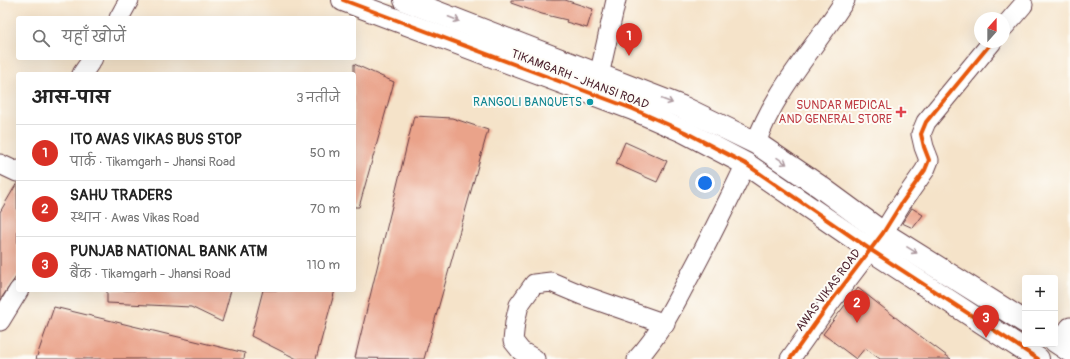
<!DOCTYPE html>
<html lang="hi">
<head>
<meta charset="utf-8">
<style>
	:root { --surface:#fff; --page:#f6f6f6; --text:#222; --muted:#767676; --line:#e0e0e0; --accent:#d93025 }
	body { margin:0; font-family:Pangolin,"Playpen Sans Deva",sans-serif; background:var(--page); color:var(--text) }
	.controls { position:absolute; right:12px; bottom:12px; display:grid; overflow:hidden; border-radius:4px; box-shadow:0 4px 16px #0002 }
	.controls button { width:36px; height:36px; display:grid; place-items:center; padding:0; border:0; border-bottom:1px solid var(--line); background:var(--surface); color:var(--text); font:20px sans-serif }
	.compass { position:absolute; left:974px; top:12px; width:36px; height:36px; border-radius:50%; background:var(--surface); box-shadow:0 4px 16px #0002; rotate:21deg }
	.you { position:absolute; left:705px; top:183px; width:14px; height:14px; margin:-10px; border:3px solid #fff; border-radius:50%; background:#1a73e8; box-shadow:0 0 0 6px #1a73e833 }
	.badge { display:grid; place-items:center; width:26px; height:26px; border-radius:50%; background:var(--accent); color:#fff; font-size:13px; font-weight:700 }
	.pin { position:absolute; translate:-50% -33px; filter:drop-shadow(0 1px 2px #0008) }
	.pin::after { content:''; position:absolute; top:21px; width:14px; height:12px; background:inherit; clip-path:polygon(0 0,100% 0,50% 100%) }
	.list { margin:0; padding:0; list-style:none }
	h2 { display:flex; justify-content:space-between; align-items:center; height:52px; margin:0; padding:0 16px; font-size:17px }
	h2 small { font-size:13px; font-weight:400; color:var(--muted) }
	.list li { display:grid; grid-template-columns:26px 1fr auto; gap:12px; align-items:center; box-sizing:border-box; height:56px; padding:0 16px; border-top:1px solid var(--line) }
	.list b { display:block; font-size:15px; white-space:nowrap }
	.list p { margin:0; font-size:13px; white-space:nowrap; color:var(--muted) }
	.list em { font-size:13px; font-style:normal; color:var(--muted) }
	.icon { flex:none; width:22px; height:22px; fill:none; stroke:currentColor; stroke-width:2; stroke-linecap:round; stroke-linejoin:round }
	.map { position:relative; flex:none; width:1070px; height:359px; overflow:hidden }
	.search { position:absolute; background:var(--surface); box-shadow:0 4px 16px #0002; left:16px; top:16px; width:340px; height:44px; display:flex; align-items:center; gap:10px; box-sizing:border-box; padding:0 14px; border-radius:4px; color:var(--muted); font-size:15px }
	.panel { position:absolute; background:var(--surface); box-shadow:0 4px 16px #0002; left:16px; top:72px; width:340px; height:220px; border-radius:4px }
	.map>svg:first-child { display:block }
	.building { fill:#eaa38a }
	.lines { fill:none; stroke-linecap:round; stroke-linejoin:round }
	.minor-casing { stroke:#643c43; stroke-width:21 }
	.tertiary-casing { stroke:#643c43; stroke-width:24 }
	.minor { stroke:#fff; stroke-width:19 }
	.tertiary { stroke:#fff; stroke-width:22 }
	.cycleway-casing { stroke:#fdfcf7; stroke-width:6 }
	.cycleway { stroke:#e8590c; stroke-width:4 }
	.oneway { stroke:#ae9aa0 }
	.culture-dot { fill:#0f9aa8; stroke:#fdfcf7; stroke-width:1.5 }
	.health-dot { fill:#e0444e; stroke:#fdfcf7; stroke-width:1.5 }
	.labels { text-anchor:middle; stroke-width:4; stroke-linejoin:round; paint-order:stroke }
	.street-label { font-size:12px; fill:#4a1f2b; stroke:#fdfcf7 }
	.culture-label { font-size:12px; fill:#0d838f; stroke:#fdfcf7; text-anchor:end }
	.health-label { font-size:12px; fill:#be3a42; stroke:#fdfcf7; text-anchor:end }
</style>
</head>
<body>
<div class="map">
<svg width="1070" height="359" viewBox="0 0 1070 359">
	<rect width="100%" height="100%" fill="#fdfcf7"/>
	<filter id="ink" filterUnits="userSpaceOnUse"><feTurbulence type="fractalNoise" baseFrequency=".025" numOctaves="2"/><feDisplacementMap in="SourceGraphic" scale="8" xChannelSelector="R" yChannelSelector="G"/><feConvolveMatrix kernelMatrix="1 2 1 2 8 2 1 2 1" color-interpolation-filters="sRGB"/></filter>
	<filter id="wash" filterUnits="userSpaceOnUse"><feTurbulence type="fractalNoise" baseFrequency=".012" numOctaves="4" result="noise"/><feDisplacementMap in="SourceGraphic" scale="16" xChannelSelector="R" yChannelSelector="G"/><feGaussianBlur stdDeviation="0.9" result="paint"/><feColorMatrix in="noise" values="0 0 0 0 0 0 0 0 0 0 0 0 0 0 0 0 0 1.4 0 .05"/><feComposite in="paint" operator="in"/></filter>
	<g filter="url(#wash)">
		<rect width="100%" height="100%" fill="#f5e3c9"/>
		<g id="blocks">
			<!-- building -->
			<g class="building">
				<path d="M511,0H565L593,9L587,28L566,22L567,20L542,14L511,3Z"/>
				<path d="M354,64L394,82L359,207H354Z"/>
				<path d="M414,116L452,118L488,130L424,359L355,358Z"/>
				<path d="M625,142L667,161L657,182L616,164Z"/>
				<path d="M17,183L18,274L0,300V212Z"/>
				<path d="M912,208L923,215L913,228L902,223Z"/>
				<path d="M858,288L899,320L951,359H880L865,348L856,359L823,334Z"/>
				<path d="M107,290H231L222,322L191,307L107,303Z"/>
				<path d="M263,290H335L316,359H297L251,336Z"/>
				<path d="M54,307L245,353L244,359H36Z"/>
			</g>
		</g>
	</g>
	<g filter="url(#ink)">
		<use href="#blocks" fill-opacity="0" stroke="#643c43" stroke-width="1"/>
		<g class="lines">
			<!-- minor casing -->
			<g class="minor-casing">
				<g id="minor">
					<path d="M119,18L129,0"/>
					<path d="M1004,27L1023,5"/>
					<path d="M82,74L93,58"/>
					<path d="M596,89L616,0"/>
					<path d="M756,143C775,89 815,48 845,0"/>
					<path d="M0,164L17,172L18,170"/>
					<path d="M0,321L19,290"/>
					<path d="M1059,344L1070,327"/>
					<path d="M535,359L521,351L513,341L515,322L519,305L534,284L551,282L582,295L665,324"/>
					<path d="M637,359C659,335 673,308 688,279C709,241 727,203 746,164"/>
					<path d="M790,359L829,304L883,233L901,204L925,170L929,160L924,147L921,134L926,122L992,42"/>
				</g>
			</g>
			<!-- tertiary casing -->
			<g class="tertiary-casing">
				<g id="tertiary">
					<path d="M343,0L633,109L685,132L746,164L871,250L1038,359"/>
					<path d="M405,0L682,107L756,143L819,186L883,233L1025,322"/>
					<path d="M1055,341L1070,351"/>
				</g>
			</g>
			<!-- minor -->
			<use href="#minor" class="minor"/>
			<!-- tertiary -->
			<use href="#tertiary" class="tertiary"/>
			<!-- cycleway casing -->
			<g class="cycleway-casing">
				<g id="cycleway">
					<path d="M343,0L633,109L685,132L746,164L871,250L1038,359"/>
					<path d="M790,359L829,304L883,233L901,204L925,170L929,160L924,147L921,134L926,122L992,42"/>
				</g>
			</g>
			<!-- cycleway -->
			<use href="#cycleway" class="cycleway"/>
		</g>
		<!-- one-way arrows -->
		<defs><path id="oneway-shaft" d="M-6 0H5M1.5-3L5.5 0L1.5 3" fill="none" stroke-width="1.6" stroke-linecap="round" stroke-linejoin="round"/></defs>
		<g class="oneway">
			<use href="#oneway-shaft" transform="translate(454 19) rotate(21)"/>
			<use href="#oneway-shaft" transform="translate(667 101) rotate(21)"/>
			<use href="#oneway-shaft" transform="translate(782 161) rotate(34)"/>
			<use href="#oneway-shaft" transform="translate(912 250) rotate(32)"/>
		</g>
	</g>
	<!-- markers -->
	<circle class="culture-dot" cx="590" cy="102" r="4"/>
	<path class="health-dot" d="M899 106h4v4h4v4h-4v4h-4v-4h-4v-4h4z"/>
	<g class="labels">
		<!-- street labels -->
		<g class="street-label">
			<text transform="translate(580 79) rotate(21)" y="4">TIKAMGARH - JHANSI ROAD</text>
			<text transform="translate(828 290) rotate(-53)" y="4">AWAS VIKAS ROAD</text>
		</g>
		<!-- culture labels -->
		<g class="culture-label">
			<text x="582" y="106">RANGOLI BANQUETS</text>
		</g>
		<!-- health labels -->
		<g class="health-label">
			<text x="892" y="109">SUNDAR MEDICAL<tspan x="892" dy="14">AND GENERAL STORE</tspan></text>
		</g>
	</g>
</svg>
<div class="controls">
<button>+</button>
<button>−</button>
</div>
<svg class="compass" viewBox="-18 -18 36 36"><path d="M0-13l5 13h-10z" fill="#e53935"/><path d="M0 13l5-13h-10z" fill="#767676"/></svg>
<div class="you"></div>
<div class="pin badge" style="left:629px;top:56px">1</div>
<div class="pin badge" style="left:857px;top:323px">2</div>
<div class="pin badge" style="left:986px;top:338px">3</div>
<div class="search"><svg class="icon" aria-label="search" viewBox="0 0 24 24"><circle cx="10" cy="10" r="6"/><path d="M15 15l6 6"/></svg>यहाँ खोजें</div>
<section class="panel">
<h2>आस-पास<small>3 नतीजे</small></h2>
<ul class="list">
<li><span class="badge">1</span><div><b>ITO AVAS VIKAS BUS STOP</b><p>पार्क · Tikamgarh - Jhansi Road</p></div><em>50 m</em></li>
<li><span class="badge">2</span><div><b>SAHU TRADERS</b><p>स्थान · Awas Vikas Road</p></div><em>70 m</em></li>
<li><span class="badge">3</span><div><b>PUNJAB NATIONAL BANK ATM</b><p>बैंक · Tikamgarh - Jhansi Road</p></div><em>110 m</em></li>
</ul>
</section>
</div>
</body>
</html>
